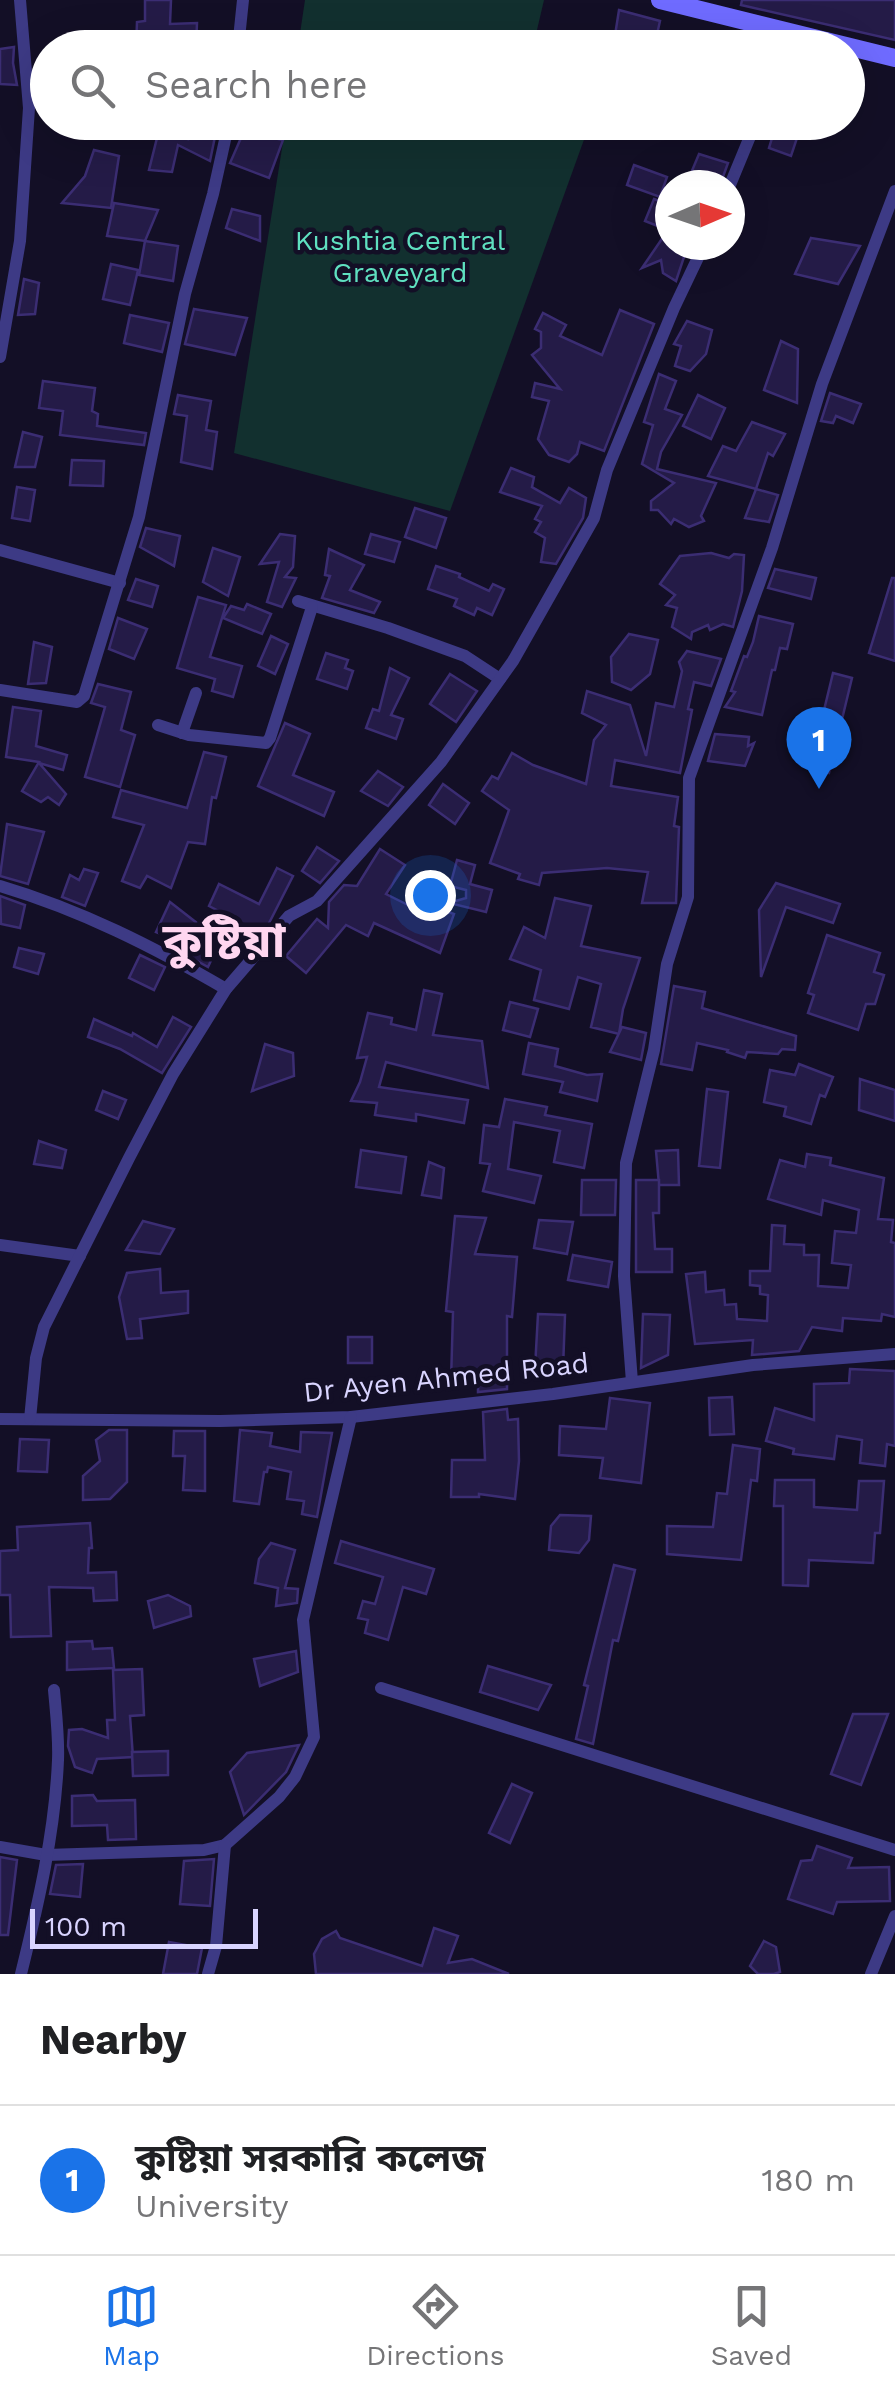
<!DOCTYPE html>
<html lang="en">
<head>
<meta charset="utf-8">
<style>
	:root { --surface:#fff; --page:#f2f2f2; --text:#202124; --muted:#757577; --line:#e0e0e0; --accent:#1a73e8 }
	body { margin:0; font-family:"Work Sans","Noto Sans Bengali",sans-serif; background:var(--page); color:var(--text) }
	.compass { position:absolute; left:655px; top:170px; width:90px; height:90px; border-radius:50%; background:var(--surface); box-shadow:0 10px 40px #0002; rotate:88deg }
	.scale { position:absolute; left:30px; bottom:25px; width:228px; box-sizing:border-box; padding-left:10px; border:5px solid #d9d4ff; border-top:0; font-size:28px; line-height:35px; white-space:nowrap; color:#d9d4ff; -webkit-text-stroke:8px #130f26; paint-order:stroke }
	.you { position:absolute; left:430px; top:895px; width:35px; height:35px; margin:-25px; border:8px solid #fff; border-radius:50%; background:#1a73e8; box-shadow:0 0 0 15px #1a73e833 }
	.badge { display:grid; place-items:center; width:65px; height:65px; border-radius:50%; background:var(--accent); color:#fff; font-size:32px; font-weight:700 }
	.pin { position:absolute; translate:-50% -82px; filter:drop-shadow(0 2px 5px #0008) }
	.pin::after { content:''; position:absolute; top:52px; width:35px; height:30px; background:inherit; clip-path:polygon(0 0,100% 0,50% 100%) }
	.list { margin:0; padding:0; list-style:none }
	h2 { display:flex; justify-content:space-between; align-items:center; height:130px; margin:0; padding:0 40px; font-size:42px }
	h2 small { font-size:32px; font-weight:400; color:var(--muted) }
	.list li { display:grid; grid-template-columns:65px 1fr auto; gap:30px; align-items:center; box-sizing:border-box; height:150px; padding:0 40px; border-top:2px solid var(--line) }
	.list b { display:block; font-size:38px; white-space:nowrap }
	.list p { margin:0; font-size:32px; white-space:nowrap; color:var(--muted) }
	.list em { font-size:32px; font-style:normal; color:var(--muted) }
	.icon { flex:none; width:55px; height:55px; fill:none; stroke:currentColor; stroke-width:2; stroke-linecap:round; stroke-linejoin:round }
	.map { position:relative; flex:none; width:895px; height:1974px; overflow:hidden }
	.search { position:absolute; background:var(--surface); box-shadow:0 10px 40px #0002; left:30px; right:30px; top:30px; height:110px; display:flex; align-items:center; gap:25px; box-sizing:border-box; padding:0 35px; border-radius:55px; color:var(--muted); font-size:38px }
	.sheet { height:280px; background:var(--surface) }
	nav { display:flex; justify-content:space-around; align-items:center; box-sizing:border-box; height:140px; border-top:2px solid var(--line); background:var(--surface); font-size:28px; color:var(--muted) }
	nav a { display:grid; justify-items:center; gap:5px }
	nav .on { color:var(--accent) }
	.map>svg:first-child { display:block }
	.green { fill:#12302f }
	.building { fill:#241b47; stroke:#3b2d73; stroke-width:2.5 }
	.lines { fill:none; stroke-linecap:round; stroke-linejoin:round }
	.street { stroke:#3d3a85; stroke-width:12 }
	.secondary { stroke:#6f6bff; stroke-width:18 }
	.labels { text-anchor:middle; stroke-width:9; stroke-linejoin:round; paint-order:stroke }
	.park-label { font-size:28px; fill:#5fe0c0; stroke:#130f26 }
	.street-label { font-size:28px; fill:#d9d4ff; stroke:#130f26 }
	.town-label { font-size:48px; font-weight:bold; fill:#ffd6f0; stroke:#130f26 }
</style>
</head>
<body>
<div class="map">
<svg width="895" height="1974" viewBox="0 0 895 1974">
	<rect width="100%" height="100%" fill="#130f26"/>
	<!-- green -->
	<g class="green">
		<path d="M305,0H544L533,47H298Z"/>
		<path d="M286,123H590L450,511L234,453Z"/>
	</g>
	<!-- building -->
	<g class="building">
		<path d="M145,0H171L170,24L197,23L196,48H136L137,22L145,21Z"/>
		<path d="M742,0H895V40L741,5Z"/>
		<path d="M619,10L660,21L654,48H613Z"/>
		<path d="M14,47L13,63L17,85L0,84V49Z"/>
		<path d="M189,122H218L210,161L178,145L172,172L149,170L158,134L188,139Z"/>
		<path d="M248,122H279L274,138L283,140L269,178L230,163Z"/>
		<path d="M777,122L801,126L791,156L769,148Z"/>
		<path d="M94,150L119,156L111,208L62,203L85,176Z"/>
		<path d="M699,154L728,163L720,185H686Z"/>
		<path d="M634,165L667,177L660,197L627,185Z"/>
		<path d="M654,199L670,205V245H688L676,281L663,273L661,260L642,268L668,230L645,221Z"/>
		<path d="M114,203L158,210L145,241L107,236Z"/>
		<path d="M232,209L260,216V241L226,228Z"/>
		<path d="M811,238L860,246L838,284L795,274Z"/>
		<path d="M145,241L178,246L173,281L139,275Z"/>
		<path d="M111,264L138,270L130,305L103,299Z"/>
		<path d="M24,279L39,283L35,314L18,315Z"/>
		<path d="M194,309L247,318L235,355L185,344Z"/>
		<path d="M620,310L654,324L604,451L580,442L577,454L569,462L549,455L538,439L549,401L532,397L535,383L560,389L532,355L541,348V332L535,329L543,313L566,325L560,336L602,355Z"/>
		<path d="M130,315L169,323L162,352L124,343Z"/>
		<path d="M687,321L712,330L706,354L690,371L675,366L681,346L674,344Z"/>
		<path d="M781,341L798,349L797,403L764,390Z"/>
		<path d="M659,374L676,381L665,409L682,415L661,452L657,469L716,483L701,516L704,521L689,527L674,519L671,524L658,510H651V501L674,483L642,464L653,425L644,422Z"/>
		<path d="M43,381L95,388L92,411L98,414L97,426L146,433L144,445L60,435L63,411L39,408Z"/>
		<path d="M830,393L861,404L853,423L836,416L833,423L821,421Z"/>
		<path d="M178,395L211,401L206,430L217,432L212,469L181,462L187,416L174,414Z"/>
		<path d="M698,395L725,408L711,439L683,426Z"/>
		<path d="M752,422L785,434L773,456L768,453L756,489L708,476L723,446L736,451Z"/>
		<path d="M23,432L42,437L35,467H15Z"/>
		<path d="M72,460L104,461L103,486L70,485Z"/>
		<path d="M511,468L534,477L532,487L560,503L569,488L586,498L583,518L556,564L541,562L545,538L535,532L541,522L535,519L542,506L500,492Z"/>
		<path d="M17,487L35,490L30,521L12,518Z"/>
		<path d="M756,489L778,495L769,522L745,518Z"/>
		<path d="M415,508L446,518L436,548L405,537Z"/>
		<path d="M146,528L180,536L174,566L140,547Z"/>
		<path d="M280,534L295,536L293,567L285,577L296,578L282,607L267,602L279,562L260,564Z"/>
		<path d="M371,534L400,542L394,562L365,554Z"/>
		<path d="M213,548L240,557L228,596L203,582Z"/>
		<path d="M329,549L364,565L350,590L380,602L374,613L322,598L330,576L325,575Z"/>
		<path d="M711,553L729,558L734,554L744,555L742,591L733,627L723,624L710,630L708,625L692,632L691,639L672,627L677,608L666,605L675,595L660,584L680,556Z"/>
		<path d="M436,566L460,574L459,577L489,591L493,584L504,589L492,615L477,608L474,615L454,606L457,599L428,589Z"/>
		<path d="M775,569L816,578L811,599L768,588Z"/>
		<path d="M892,578H895V661L869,653Z"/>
		<path d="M136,579L158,586L152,607L128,600Z"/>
		<path d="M198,597L226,605L210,657L242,666L233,697L212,691L215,679L177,668Z"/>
		<path d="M247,604L271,614L262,634L223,618L231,606L244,610Z"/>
		<path d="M759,616L793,624L787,649L780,648L775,670H772L762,715L725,707L735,692L731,691L744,656L747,657L753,642Z"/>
		<path d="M118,618L147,629L134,659L109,649Z"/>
		<path d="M629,634L658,640L650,674L631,690L612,682L611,657Z"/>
		<path d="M271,636L288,644L275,674L258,666Z"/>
		<path d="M34,642L52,647L46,683L28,684Z"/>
		<path d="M687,651L721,659L711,686L694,682L688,709L692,710L680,773L615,760L611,786L678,797L674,826L679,827L676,903H642L648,872L607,868L542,873L539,885L518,879L520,874L490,863L509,810L482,791L492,776L498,779L512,753L533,765L586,784L594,740L606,725L582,713L587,691L630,705L646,756L656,703L674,707L682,671L679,662Z"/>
		<path d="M326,653L348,660L345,668L353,671L347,689L317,679Z"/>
		<path d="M390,668L409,678L391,715L403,719L396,739L366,728L373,709L379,711Z"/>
		<path d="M833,673L852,678L829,773L810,768Z"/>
		<path d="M450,674L477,691L456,722L430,704Z"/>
		<path d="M98,684L131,692L121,730L135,735L120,787L85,777L105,707L91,703Z"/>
		<path d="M13,707L41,711L36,746L67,755L63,770L39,763L66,794L59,805L48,797L41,802L22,791L39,762L6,757Z"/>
		<path d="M285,723L310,734L293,775L334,792L324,816L258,786Z"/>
		<path d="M715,734L749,737L748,746L754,743L745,766L708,761Z"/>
		<path d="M204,752L226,757L216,798L212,797L205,844L188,842L171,888L147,876L140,888L122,881L144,825L113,817L121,790L187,808Z"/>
		<path d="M378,771L403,787L388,806L361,791Z"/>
		<path d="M443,784L469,803L455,824L429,805Z"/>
		<path d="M7,824L44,832L28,884L0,876Z"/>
		<path d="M317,847L339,861L320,883L302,871Z"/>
		<path d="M380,849L405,865L386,894L420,911L435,907L454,914L440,953L374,923L368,936L346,925L306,973L286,956L317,919L328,928L329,902L344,885L357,886Z"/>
		<path d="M457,860L475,865L470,884L492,890L486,912L449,903L466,898V890L450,886Z"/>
		<path d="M277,868L293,876L268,925L257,938L235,927L238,921L209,906L219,884L259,904Z"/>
		<path d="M84,869L98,873L85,906L62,897L70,875L79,880Z"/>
		<path d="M776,883L840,904L833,923L786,907L761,977L759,910Z"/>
		<path d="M0,896L25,905L20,928L1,924Z"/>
		<path d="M555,898L591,906L581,946L640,958L623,1009L619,1034L591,1027L601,984L578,977L569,1009L534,1000L541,970L510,959L524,927L545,938Z"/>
		<path d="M170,902L220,941L208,967L181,952L186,944L156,932Z"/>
		<path d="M827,935L880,953L874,972L884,975L875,1004H866L858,1030L808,1013L814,995L808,993Z"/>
		<path d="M19,948L44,954L38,974L14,967Z"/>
		<path d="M140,955L165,967L154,990L129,978Z"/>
		<path d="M674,986L705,992L702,1008L796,1036L795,1050L782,1049L778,1054L747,1052L745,1058L727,1052L728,1050L697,1043L692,1070L661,1064Z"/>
		<path d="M424,990L442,994L433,1035L482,1041L488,1088L386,1062L379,1087L468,1100L464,1123L416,1114V1121L375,1115L377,1103L351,1101L360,1082L367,1057L357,1058L368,1013L392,1018L391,1024L416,1030Z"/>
		<path d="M510,1002L538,1009L530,1037L503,1030Z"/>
		<path d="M173,1017L191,1027L162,1073L120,1049L88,1037L94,1019L132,1036L133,1033L157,1047Z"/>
		<path d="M622,1027L646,1033L641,1060L610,1052Z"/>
		<path d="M529,1043L558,1049L555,1066L587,1075L602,1074L597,1101L560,1092L563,1082L523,1074Z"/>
		<path d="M265,1044L293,1053L294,1076L252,1091Z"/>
		<path d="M799,1064L833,1077L825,1097L820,1095L811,1124L784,1116L786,1107L764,1102L770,1070L795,1075Z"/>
		<path d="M860,1079L895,1090V1121L859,1110Z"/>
		<path d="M707,1089L728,1092L720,1168L699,1166Z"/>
		<path d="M103,1091L126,1100L118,1119L96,1110Z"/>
		<path d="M505,1099L547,1107L545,1115L592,1124L584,1168L554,1162L560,1131L514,1122L508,1169L541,1176L534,1203L483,1191L490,1164L480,1163L484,1125L499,1127Z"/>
		<path d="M39,1141L66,1150L62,1168L34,1164Z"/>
		<path d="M361,1150L406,1157L401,1193L356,1187Z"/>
		<path d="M678,1150L679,1185H659L656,1151Z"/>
		<path d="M807,1154L831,1158L830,1165L884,1178L878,1219L893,1220L891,1242L895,1243V1317L882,1314L881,1321L843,1318L842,1331L812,1327L799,1351L752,1355L753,1340L695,1344L686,1274L705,1272L706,1292L724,1290L725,1305L736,1304L737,1319L767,1321L768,1295L760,1294V1286L750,1285V1271H770L772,1225L785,1226L784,1244L804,1245V1255H819L818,1286L848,1288L851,1265L832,1263L835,1231L856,1233L859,1210L823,1200L821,1215L768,1199L780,1160L805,1167Z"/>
		<path d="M429,1162L444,1168L441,1198L422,1195Z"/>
		<path d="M582,1180H616L615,1215H581Z"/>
		<path d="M636,1180H659V1213H653L655,1249H672V1272H636Z"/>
		<path d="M455,1216L486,1218L475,1254L517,1257L512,1317L507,1316V1389L478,1392V1374L451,1382L453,1312L446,1311Z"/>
		<path d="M539,1220L573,1222L567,1254L534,1248Z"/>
		<path d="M143,1221L174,1229L160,1254L126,1250Z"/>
		<path d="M573,1255L612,1262L608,1287L568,1280Z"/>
		<path d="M160,1269L161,1293L188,1291V1313L140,1319L142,1338L127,1339L119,1297L127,1273Z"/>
		<path d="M538,1314L565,1315L563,1369L535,1368Z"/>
		<path d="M643,1314L670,1315L668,1355L641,1368Z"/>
		<rect x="348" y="1337" width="24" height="26"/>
		<path d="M850,1369L895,1371V1446L887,1444L885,1466L860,1463L862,1440L837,1436L834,1459L793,1454L794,1449L766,1441L775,1408L814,1420V1384L849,1383Z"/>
		<path d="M732,1397L734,1434L710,1435L709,1398Z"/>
		<path d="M610,1398L650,1403L641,1483L600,1478L603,1458L559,1455L560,1426L606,1429Z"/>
		<path d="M507,1409L508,1420L518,1419L519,1461L515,1499L479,1494V1497H451L452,1460H485L483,1412Z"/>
		<path d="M109,1430H127V1482L110,1499L83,1500V1476L100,1461L96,1440Z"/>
		<path d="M240,1430L272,1433L270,1446L300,1452L301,1432L332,1433L317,1517L302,1514L304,1501L287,1499L291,1472L268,1467L267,1472H264L259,1504L234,1501Z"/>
		<path d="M174,1431H205V1491L183,1490L185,1456H173Z"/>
		<path d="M20,1439L49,1440L47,1472L18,1471Z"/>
		<path d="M733,1445L760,1449L757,1481L751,1480L741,1560L667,1554V1526L713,1527L717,1493L727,1494Z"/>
		<path d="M775,1480H814V1507L857,1510L859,1481H884L880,1533H875L873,1563L809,1560L808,1586L783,1585V1506H774Z"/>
		<path d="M560,1515L591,1516L589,1540L579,1553L549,1550L551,1526Z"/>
		<path d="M90,1523L92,1548H89L88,1573L116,1572L117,1600L94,1601L93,1588L49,1587L51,1636L11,1637L10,1595H0V1551L18,1550L17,1527Z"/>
		<path d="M341,1541L434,1569L426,1594L403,1587L388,1640L365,1633L368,1620L358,1618L363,1601L375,1604L383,1577L335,1563Z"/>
		<path d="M271,1543L295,1550L285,1588L298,1589L297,1603L276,1606L278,1588L255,1583L259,1559Z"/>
		<path d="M614,1565L635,1570L618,1641L613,1640L593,1744L576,1739L588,1686L584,1685Z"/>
		<path d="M168,1595L190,1606L191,1616L154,1628L148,1601Z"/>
		<path d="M92,1641L93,1649L112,1648L114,1668L67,1670V1642Z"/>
		<path d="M296,1651L298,1672L260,1686L254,1659Z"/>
		<path d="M488,1666L551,1685L538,1710L480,1692Z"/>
		<path d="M142,1669L144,1715L130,1716L133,1757L97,1759L92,1773L75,1767L68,1746L69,1730L82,1729L108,1738L107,1720H115L113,1670Z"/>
		<path d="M853,1714H888L861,1785L831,1774Z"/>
		<path d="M299,1745L286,1772L244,1815L230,1772L247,1753Z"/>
		<path d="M168,1751V1775L133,1776L132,1752Z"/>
		<path d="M512,1784L532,1793L510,1843L489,1833Z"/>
		<path d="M93,1795L97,1801L135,1800L136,1839L108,1840L107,1825L72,1826V1796Z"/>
		<path d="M817,1846L852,1858L848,1868L889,1867L890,1901L837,1902L833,1914L788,1899L801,1861L812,1860Z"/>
		<path d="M0,1857L17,1860L8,1935H0Z"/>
		<path d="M214,1859L210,1906L180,1904L184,1861Z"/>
		<path d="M83,1864L80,1897L50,1894L56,1865Z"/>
		<path d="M434,1928L458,1936L448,1963L472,1959L509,1974H316L314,1954L322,1939L336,1931L340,1938L422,1966Z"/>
		<path d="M764,1941L776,1947L780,1972L774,1974H758L750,1966Z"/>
		<path d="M169,1942L202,1948L197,1974H163Z"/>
	</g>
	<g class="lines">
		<!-- street -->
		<g class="street">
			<path d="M238,48L243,0"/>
			<path d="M778,48L783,31"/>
			<path d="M730,185L756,122"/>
			<path d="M0,357L20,241L29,108L20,0"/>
			<path d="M0,550L120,583"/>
			<path d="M298,601L388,628L465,656L500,679"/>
			<path d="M0,690L77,702L84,696L139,517L185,294L213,194L229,122"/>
			<path d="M158,725L189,735L266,743L270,738L312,607"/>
			<path d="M182,733L196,693"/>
			<path d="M0,886C81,910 154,947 226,989"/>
			<path d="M0,1245L80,1256"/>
			<path d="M632,1382L624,1276L626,1163L654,1050L667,964L688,897L689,778L772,548L822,384L895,191"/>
			<path d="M0,1419L220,1421L351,1417L553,1394L753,1365L895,1354"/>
			<path d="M30,1419L36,1358L44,1327L129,1158L173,1074L226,989L289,916L317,901L441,762L513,661L594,518L607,470L674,308L704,245"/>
			<path d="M381,1688L895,1850"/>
			<path d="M0,1847L46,1855L204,1850L225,1845L279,1797L295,1777L314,1737L303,1620L351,1417"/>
			<path d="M21,1974C38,1905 55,1832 58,1760C59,1737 56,1713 54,1690"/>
			<path d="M208,1974L216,1946L225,1845"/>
			<path d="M871,1974L895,1916"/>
		</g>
		<!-- secondary -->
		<path class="secondary" d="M660,0L895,58"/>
	</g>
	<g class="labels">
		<!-- park labels -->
		<g class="park-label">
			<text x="400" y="250">Kushtia Central<tspan x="400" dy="32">Graveyard</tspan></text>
		</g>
		<!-- street labels -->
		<g class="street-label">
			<text transform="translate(446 1377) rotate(-6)" y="10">Dr Ayen Ahmed Road</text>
		</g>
		<!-- town labels -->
		<g class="town-label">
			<text x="224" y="957">কুষ্টিয়া</text>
		</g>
	</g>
</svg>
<svg class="compass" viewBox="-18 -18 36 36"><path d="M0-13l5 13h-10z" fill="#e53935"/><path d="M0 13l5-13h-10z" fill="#757577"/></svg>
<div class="scale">100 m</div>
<div class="you"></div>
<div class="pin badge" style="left:819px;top:789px">1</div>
<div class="search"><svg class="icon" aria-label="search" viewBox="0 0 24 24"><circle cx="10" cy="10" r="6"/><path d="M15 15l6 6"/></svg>Search here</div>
</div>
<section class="sheet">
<h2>Nearby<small></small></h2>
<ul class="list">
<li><span class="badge">1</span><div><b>কুষ্টিয়া সরকারি কলেজ</b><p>University</p></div><em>180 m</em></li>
</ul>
</section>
<nav>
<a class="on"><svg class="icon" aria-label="map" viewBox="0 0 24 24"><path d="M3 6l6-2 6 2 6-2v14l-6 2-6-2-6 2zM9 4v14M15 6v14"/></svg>Map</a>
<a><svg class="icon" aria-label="directions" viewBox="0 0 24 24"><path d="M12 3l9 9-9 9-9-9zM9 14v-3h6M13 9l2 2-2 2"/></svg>Directions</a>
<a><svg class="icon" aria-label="saved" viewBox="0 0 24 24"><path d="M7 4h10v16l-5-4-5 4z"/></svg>Saved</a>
</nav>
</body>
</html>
